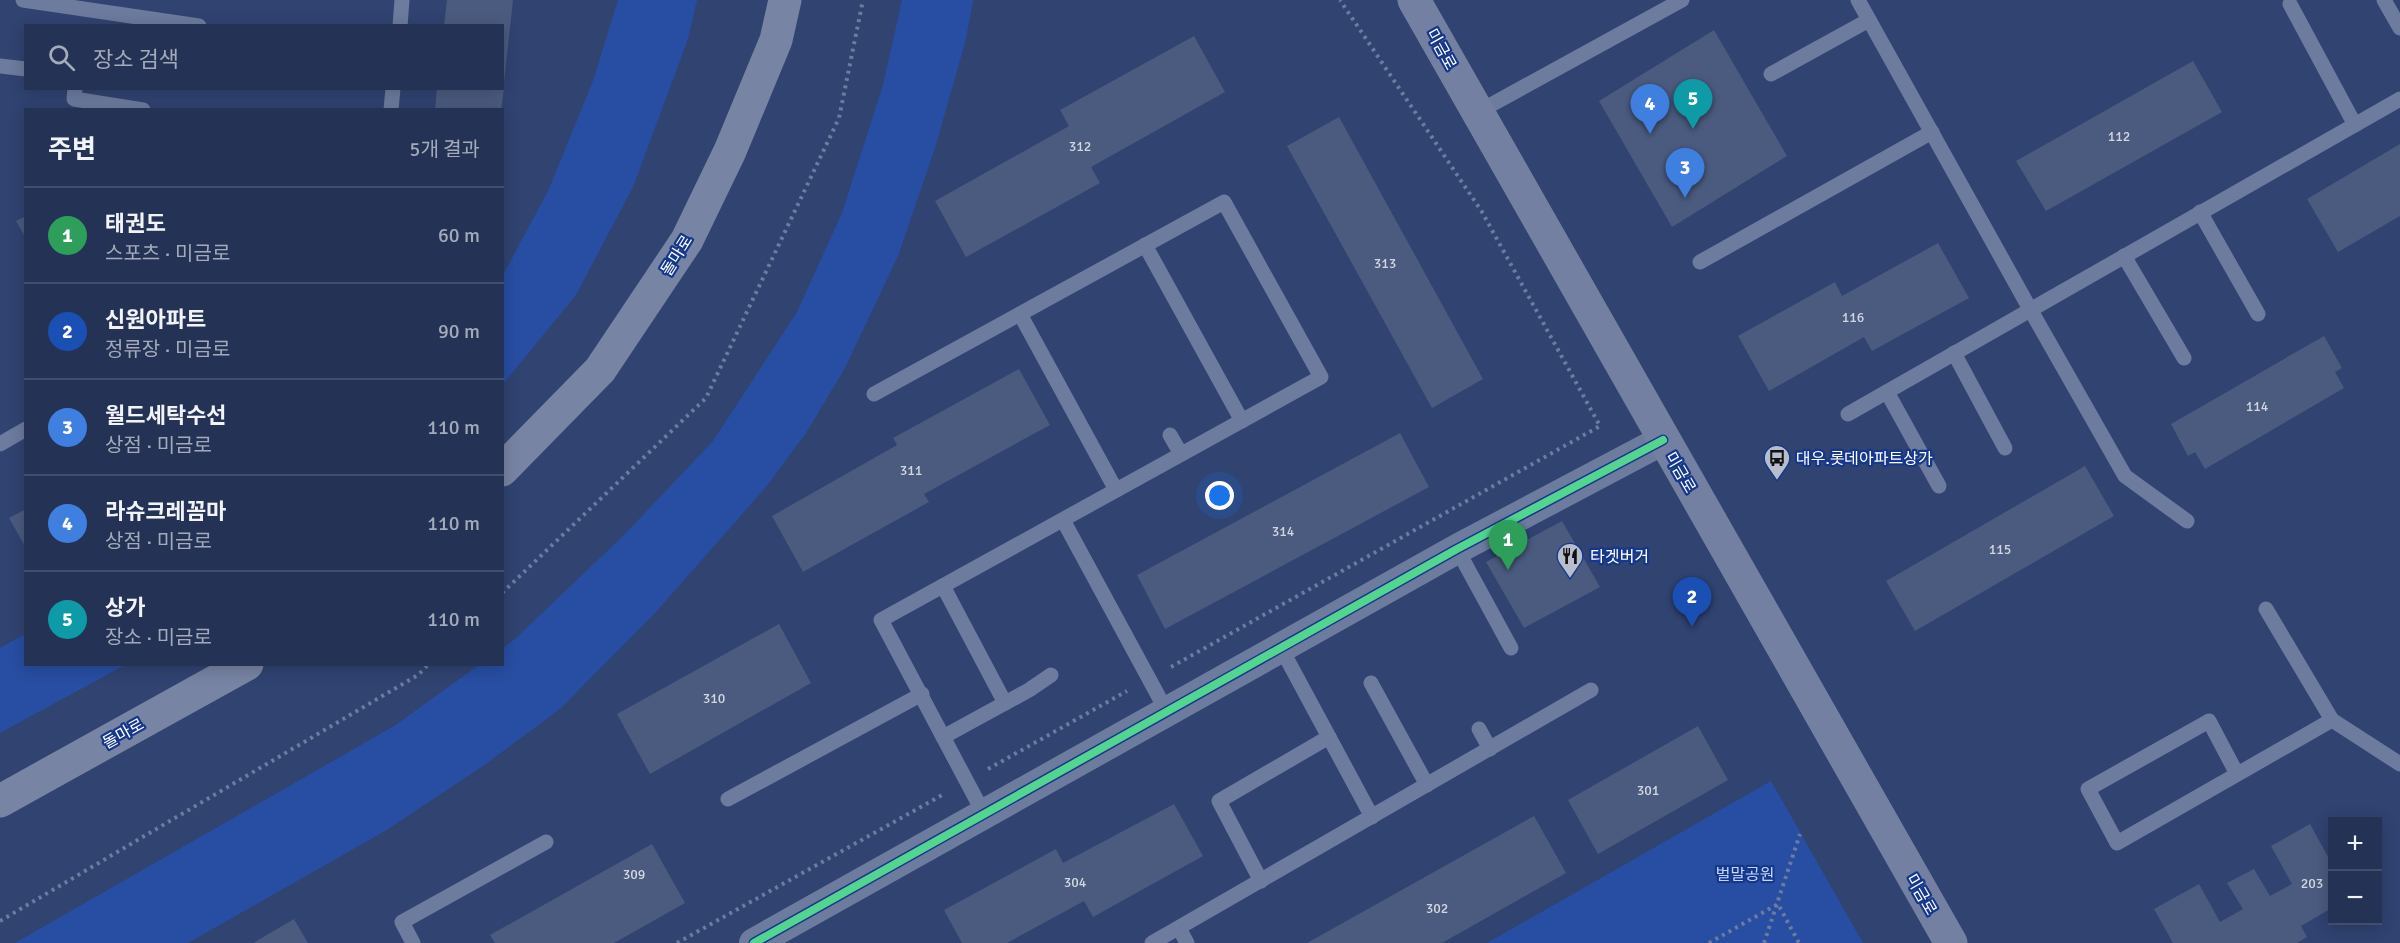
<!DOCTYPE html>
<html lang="ko">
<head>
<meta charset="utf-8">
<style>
	:root { --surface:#243255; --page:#303e5f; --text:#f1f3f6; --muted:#a3aab9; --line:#414d6c; --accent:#b7bdcd }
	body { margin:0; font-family:Signika,"Noto Sans KR",sans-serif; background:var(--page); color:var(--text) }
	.controls { position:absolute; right:18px; bottom:18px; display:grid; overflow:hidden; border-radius:0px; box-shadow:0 3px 15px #0003 }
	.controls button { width:54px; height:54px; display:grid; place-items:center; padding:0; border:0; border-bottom:2px solid var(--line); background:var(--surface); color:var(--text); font:30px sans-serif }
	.you { position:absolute; left:1220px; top:496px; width:21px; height:21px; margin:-15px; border:4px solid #fff; border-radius:50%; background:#1a73e8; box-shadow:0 0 0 9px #1a73e833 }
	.badge { display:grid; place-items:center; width:39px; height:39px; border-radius:50%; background:var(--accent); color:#fff; font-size:20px; font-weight:700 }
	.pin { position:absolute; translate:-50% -50px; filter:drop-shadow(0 2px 3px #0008) }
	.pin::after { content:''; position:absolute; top:32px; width:21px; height:18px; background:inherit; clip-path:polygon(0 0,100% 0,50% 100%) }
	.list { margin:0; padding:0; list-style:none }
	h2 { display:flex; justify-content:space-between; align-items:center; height:78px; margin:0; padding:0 24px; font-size:26px }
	h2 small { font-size:20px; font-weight:400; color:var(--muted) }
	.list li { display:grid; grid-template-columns:39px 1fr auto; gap:18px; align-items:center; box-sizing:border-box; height:96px; padding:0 24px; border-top:2px solid var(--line) }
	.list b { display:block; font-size:22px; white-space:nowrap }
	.list p { margin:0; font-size:20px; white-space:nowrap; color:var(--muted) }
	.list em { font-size:20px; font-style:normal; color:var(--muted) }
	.icon { flex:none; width:33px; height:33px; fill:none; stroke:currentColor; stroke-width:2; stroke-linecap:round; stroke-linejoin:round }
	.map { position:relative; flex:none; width:2400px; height:943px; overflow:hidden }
	.search { position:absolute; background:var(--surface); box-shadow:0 3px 15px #0003; left:24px; top:24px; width:480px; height:66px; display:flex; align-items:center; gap:15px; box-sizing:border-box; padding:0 21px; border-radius:0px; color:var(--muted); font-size:22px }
	.panel { position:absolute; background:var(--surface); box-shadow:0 3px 15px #0003; left:24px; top:108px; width:480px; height:558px; border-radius:0px }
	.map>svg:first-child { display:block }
	.green { fill:#284ea3 }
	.building { fill:#4b5b7f }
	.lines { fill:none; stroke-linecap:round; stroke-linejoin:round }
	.path { stroke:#6c7b9e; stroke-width:4; stroke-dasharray:3 4.5; stroke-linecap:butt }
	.lane { stroke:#6c7b9e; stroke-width:15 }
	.street { stroke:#6c7b9e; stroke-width:30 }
	.secondary { stroke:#7380a1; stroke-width:33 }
	.primary { stroke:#7784a3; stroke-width:33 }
	.cycleway-casing { stroke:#15388c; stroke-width:11 }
	.cycleway { stroke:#53d58f; stroke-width:8 }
	.labels { text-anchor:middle; stroke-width:4.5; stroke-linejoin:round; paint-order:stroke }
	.number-label { font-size:14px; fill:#d2d6df }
	.street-label { font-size:16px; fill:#fff; stroke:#15388c }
	.poi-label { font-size:16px; fill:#fff; stroke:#15388c; text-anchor:start }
	.park-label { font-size:16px; fill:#c5d6fb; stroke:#15388c }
</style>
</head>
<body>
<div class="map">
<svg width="2400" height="943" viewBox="0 0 2400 943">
	<rect width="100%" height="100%" fill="#304371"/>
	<!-- green -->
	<g class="green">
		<path d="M618,0H697L688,39L633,187L576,295L503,384V275L548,191L593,81Z"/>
		<path d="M902,0H973L966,39L935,148L898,256L845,368L806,433L766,487L655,613L560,709L483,766L385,831L188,943H15L394,726L479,665L502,664L503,648L515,639L623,536L713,441L797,312L842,213L883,85Z"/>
		<path d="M25,634L26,664L125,665L0,733V648Z"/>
		<path d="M1771,781L1863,943H1487Z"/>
	</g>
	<!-- building -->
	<g class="building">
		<path d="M447,0H513L504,83L502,26H444Z"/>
		<path d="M1714,30L1787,156L1672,227L1599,101Z"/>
		<path d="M1194,36L1225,92L1091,167L1100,183L966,257L935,201L1069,126L1060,110Z"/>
		<path d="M2193,61L2222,112L2046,211L2016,161Z"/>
		<path d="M437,88H504L501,110H435Z"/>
		<path d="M1339,117L1483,379L1432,408L1287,146Z"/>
		<path d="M2400,144V216L2338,252L2307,199Z"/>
		<path d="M26,216V238L16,221Z"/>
		<path d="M1938,243L1969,298L1872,351L1864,337L1769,391L1738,336L1835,282L1842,296Z"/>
		<path d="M2324,336L2342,368L2335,372L2344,388L2205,469L2195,452L2188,456L2171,424Z"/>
		<path d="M1019,369L1050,425L924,494L929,502L803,572L772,516L897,445L893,438Z"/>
		<path d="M1400,433L1429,487L1165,629L1137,575Z"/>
		<path d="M2085,466L2114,516L1915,631L1886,581Z"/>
		<path d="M26,509V548L9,518Z"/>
		<path d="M1562,521L1600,587L1524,628L1486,562Z"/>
		<path d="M779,624L811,683L650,774L617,714Z"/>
		<path d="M1698,726L1728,780L1598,854L1568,800Z"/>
		<path d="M1174,804L1203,856L1093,917L1084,901L1007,943H962L944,910L1056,849L1063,863Z"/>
		<path d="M1534,816L1566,873L1442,943H1307Z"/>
		<path d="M2310,824L2332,864V908L2301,926L2307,937L2297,943H2173L2154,909L2199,884L2220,922L2243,909L2227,883L2254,869L2270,896L2292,884L2271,846Z"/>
		<path d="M652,844L685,903L614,943H495L490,935Z"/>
		<path d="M294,919L308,943H253Z"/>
	</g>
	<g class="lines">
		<!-- path -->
		<g class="path">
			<path d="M502,593L706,398L839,118L863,0"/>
			<path d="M1171,667L1600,426L1482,212L1340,0"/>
			<path d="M988,769L1127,691"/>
			<path d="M0,921L418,675L429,664"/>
			<path d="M677,943L944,794"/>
			<path d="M1709,943L1778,904L1799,943"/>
			<path d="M1764,943L1800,834"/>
		</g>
		<!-- lane -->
		<g class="lane">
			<path d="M23,0L199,26"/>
			<path d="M1858,0L2030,309L2125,476L2187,521"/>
			<path d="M2384,0L2400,28"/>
			<path d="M2290,4L2355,125"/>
			<path d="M400,26L402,0"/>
			<path d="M0,66L26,69"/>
			<path d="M1771,74L1869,20"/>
			<path d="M75,88L74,99L143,110"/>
			<path d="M391,110L393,88"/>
			<path d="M1478,112L1682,0"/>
			<path d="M2200,212L2258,314"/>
			<path d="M1145,245L1242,421"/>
			<path d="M2124,256L2184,358"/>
			<path d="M1700,262L1932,132"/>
			<path d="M1020,314L1116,490"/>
			<path d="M1954,353L2005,448"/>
			<path d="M1887,392L1939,486"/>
			<path d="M874,394L1224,202L1321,377L881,620L984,814"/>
			<path d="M1848,414L2400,99"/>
			<path d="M1170,435L1181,454"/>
			<path d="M0,444L26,429"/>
			<path d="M1063,520L1167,712"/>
			<path d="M1457,549L1511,648"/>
			<path d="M943,586L1005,703"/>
			<path d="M2266,609L2332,720L2400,764"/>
			<path d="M1281,648L1372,817"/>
			<path d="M1371,683L1427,785"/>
			<path d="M1479,729L1490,749"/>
			<path d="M943,737L1029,690L1051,675"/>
			<path d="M2237,774L2209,721L2088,789L2117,843L2332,720"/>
			<path d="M728,799L922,694"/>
			<path d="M1261,881L1219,801L1329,737"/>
			<path d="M1179,928L1187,943"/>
			<path d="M413,943L402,922L546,842"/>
			<path d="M1152,943L1591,690"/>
		</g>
		<!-- street -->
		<path class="street" d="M754,943L1457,549L1663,440"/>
		<!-- secondary -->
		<path class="secondary" d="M1414,0L1951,943"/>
		<!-- primary -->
		<g class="primary">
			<path d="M502,470L600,370L687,240L730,151L776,40L785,0"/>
			<path d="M0,801L247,664"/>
		</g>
		<!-- cycleway casing -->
		<g class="cycleway-casing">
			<path id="cycleway" d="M754,943L1457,549L1663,440"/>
		</g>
		<!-- cycleway -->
		<use href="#cycleway" class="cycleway"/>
	</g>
	<!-- icons -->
	<defs>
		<g id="bus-pin" transform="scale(1.35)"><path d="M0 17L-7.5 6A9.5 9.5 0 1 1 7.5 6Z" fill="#b7bdcd" stroke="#15388c"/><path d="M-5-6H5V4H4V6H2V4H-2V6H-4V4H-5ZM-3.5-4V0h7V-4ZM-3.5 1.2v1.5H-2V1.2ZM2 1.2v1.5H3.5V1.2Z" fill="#111"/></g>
		<g id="restaurant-pin" transform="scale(1.35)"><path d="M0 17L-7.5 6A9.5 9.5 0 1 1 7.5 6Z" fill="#b7bdcd" stroke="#15388c"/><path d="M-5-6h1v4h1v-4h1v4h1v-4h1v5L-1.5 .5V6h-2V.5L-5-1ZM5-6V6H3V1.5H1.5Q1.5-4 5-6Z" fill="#111"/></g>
	</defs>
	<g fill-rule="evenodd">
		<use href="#bus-pin" x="1777" y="458"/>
		<use href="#restaurant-pin" x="1570" y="556"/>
	</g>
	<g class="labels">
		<!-- number labels -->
		<g class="number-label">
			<text x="2119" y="141">112</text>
			<text x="1080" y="151">312</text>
			<text x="1385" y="268">313</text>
			<text x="1853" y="322">116</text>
			<text x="2257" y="411">114</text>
			<text x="911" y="475">311</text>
			<text x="1283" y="536">314</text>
			<text x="2000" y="554">115</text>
			<text x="714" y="703">310</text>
			<text x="1648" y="795">301</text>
			<text x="634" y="879">309</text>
			<text x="1075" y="887">304</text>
			<text x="2312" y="888">203</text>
			<text x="1437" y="913">302</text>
		</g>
		<!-- street labels -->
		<g class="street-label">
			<text transform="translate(1442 49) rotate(61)" y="6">미금로</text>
			<text transform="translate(676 255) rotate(-58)" y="6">돌마로</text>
			<text transform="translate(1681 472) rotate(60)" y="6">미금로</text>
			<text transform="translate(123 733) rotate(-29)" y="6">돌마로</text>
			<text transform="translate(1922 894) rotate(60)" y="6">미금로</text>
		</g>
		<!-- poi labels -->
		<g class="poi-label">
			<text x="1796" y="464">대우.롯데아파트상가</text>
			<text x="1590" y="562">타겟버거</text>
		</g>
		<!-- park labels -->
		<g class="park-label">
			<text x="1745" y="880">벌말공원</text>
		</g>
	</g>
</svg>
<div class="controls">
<button>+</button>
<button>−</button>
</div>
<div class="you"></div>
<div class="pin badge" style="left:1508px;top:570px;background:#2e9e5b">1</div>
<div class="pin badge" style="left:1692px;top:627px;background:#1a4fb4">2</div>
<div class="pin badge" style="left:1685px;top:198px;background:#3f7fe0">3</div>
<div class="pin badge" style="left:1650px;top:134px;background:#3f7fe0">4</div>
<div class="pin badge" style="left:1693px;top:129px;background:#0f9aa8">5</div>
<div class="search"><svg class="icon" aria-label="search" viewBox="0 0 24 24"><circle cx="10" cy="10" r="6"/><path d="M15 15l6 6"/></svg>장소 검색</div>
<section class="panel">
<h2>주변<small>5개 결과</small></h2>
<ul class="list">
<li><span class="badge" style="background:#2e9e5b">1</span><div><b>태권도</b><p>스포츠 · 미금로</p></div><em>60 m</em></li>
<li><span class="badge" style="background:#1a4fb4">2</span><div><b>신원아파트</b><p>정류장 · 미금로</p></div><em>90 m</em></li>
<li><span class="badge" style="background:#3f7fe0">3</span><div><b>월드세탁수선</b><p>상점 · 미금로</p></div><em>110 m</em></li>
<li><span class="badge" style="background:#3f7fe0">4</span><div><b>라슈크레꼼마</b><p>상점 · 미금로</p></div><em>110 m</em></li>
<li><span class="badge" style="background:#0f9aa8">5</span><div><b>상가</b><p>장소 · 미금로</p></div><em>110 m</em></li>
</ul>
</section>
</div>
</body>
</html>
